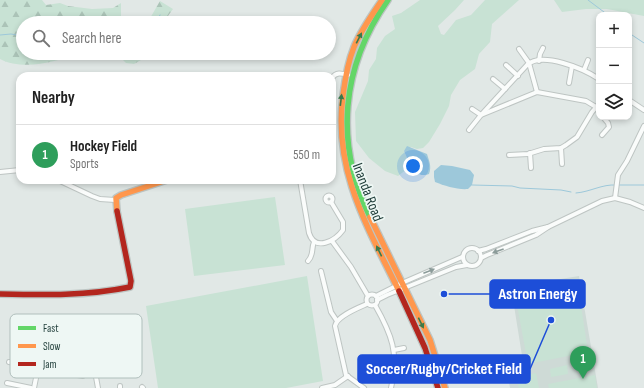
<!DOCTYPE html>
<html lang="en">
<head>
<meta charset="utf-8">
<style>
	:root { --surface:#fff; --page:#f6f6f6; --text:#222; --muted:#767676; --line:#e0e0e0; --accent:#db2777 }
	body { margin:0; font-family:"Sofia Sans Condensed",sans-serif; background:var(--page); color:var(--text) }
	.controls { position:absolute; right:12px; top:12px; display:grid; overflow:hidden; border-radius:8px; box-shadow:0 2px 6px #0003 }
	.controls button { width:36px; height:36px; display:grid; place-items:center; padding:0; border:0; border-bottom:1px solid var(--line); background:var(--surface); color:var(--text); font:20px sans-serif }
	.you { position:absolute; left:413px; top:166px; width:14px; height:14px; margin:-10px; border:3px solid #fff; border-radius:50%; background:#1a73e8; box-shadow:0 0 0 6px #1a73e833 }
	.badge { display:grid; place-items:center; width:26px; height:26px; border-radius:50%; background:var(--accent); color:#fff; font-size:13px; font-weight:700 }
	.pin { position:absolute; translate:-50% -33px; filter:drop-shadow(0 1px 2px #0008) }
	.pin::after { content:''; position:absolute; top:21px; width:14px; height:12px; background:inherit; clip-path:polygon(0 0,100% 0,50% 100%) }
	.list { margin:0; padding:0; list-style:none }
	h2 { display:flex; justify-content:space-between; align-items:center; height:52px; margin:0; padding:0 16px; font-size:17px }
	h2 small { font-size:13px; font-weight:400; color:var(--muted) }
	.list li { display:grid; grid-template-columns:26px 1fr auto; gap:12px; align-items:center; box-sizing:border-box; height:60px; padding:0 16px; border-top:1px solid var(--line) }
	.list b { display:block; font-size:15px; white-space:nowrap }
	.list p { margin:0; font-size:13px; white-space:nowrap; color:var(--muted) }
	.list em { font-size:13px; font-style:normal; color:var(--muted) }
	.icon { flex:none; width:22px; height:22px; fill:none; stroke:currentColor; stroke-width:2; stroke-linecap:round; stroke-linejoin:round }
	.map { position:relative; flex:none; width:644px; height:388px; overflow:hidden }
	.search { position:absolute; background:var(--surface); box-shadow:0 2px 6px #0003; left:16px; top:16px; width:320px; height:44px; display:flex; align-items:center; gap:10px; box-sizing:border-box; padding:0 14px; border-radius:22px; color:var(--muted); font-size:15px }
	.panel { position:absolute; background:var(--surface); box-shadow:0 2px 6px #0003; left:16px; top:72px; width:320px; height:112px; border-radius:12px }
	.map>svg:first-child { display:block }
	.built { fill:#cedad6 }
	.green { fill:#c8e2d4 }
	.forest { fill:url(#forest-firs) }
	.water { fill:#9dc8da }
	.lines { fill:none; stroke-linecap:round; stroke-linejoin:round }
	.stream { stroke:#9dc8da; stroke-width:1 }
	.street-casing { stroke:#bec5c3; stroke-width:6 }
	.fast-casing { stroke:#bdc5c3; stroke-width:8 }
	.slow-casing { stroke:#bdc5c3; stroke-width:8 }
	.jam-casing { stroke:#bdc5c3; stroke-width:8 }
	.street { stroke:#fafcfb; stroke-width:4 }
	.fast { stroke:#63d668; stroke-width:5.5 }
	.slow { stroke:#ff974d; stroke-width:5.5 }
	.jam { stroke:#b3261e; stroke-width:5.5 }
	.oneway { fill:#3a7a4b }
	.oneway2 { fill:#8c9c9a }
	.labels { text-anchor:middle; stroke-width:3.5; stroke-linejoin:round; paint-order:stroke }
	.street-label { font-size:15px; fill:#1e3c38; stroke:#eef7f4 }
	.key { fill:#eef7f4; stroke:#b0bfbc; stroke-width:1 }
	.key-label { font-size:11px; fill:#1e3c38 }
	.leader { fill:none; stroke:#1d4ed8; stroke-width:1.5 }
	.callout-dot { fill:#1d4ed8; stroke:#eef7f4; stroke-width:1.5 }
	.callout { fill:#1d4ed8; stroke:#1d4ed8; stroke-width:1.5 }
	.callout-label { font-size:16px; text-anchor:middle; font-weight:bold; fill:#fff }
</style>
</head>
<body>
<div class="map">
<svg width="644" height="388" viewBox="0 0 644 388">
	<defs>
		<pattern id="forest-firs" width="22" height="20" patternUnits="userSpaceOnUse"><rect width="22" height="20" fill="#c8e2d4"/><path d="M5 1l3.5 6h-7zM16 11l3.5 6h-7z" fill="#abc3b7"/></pattern>
	</defs>
	<rect width="100%" height="100%" fill="#e1e8e6"/>
	<!-- built -->
	<path class="built" d="M579,276L598,388H510L507,372L524,368L511,287Z"/>
	<!-- green -->
	<g class="green">
		<path d="M420,0H464L455,10L438,26L441,34L444,35L456,20L471,15L485,0H519L492,24L490,42L479,54L475,69L460,80L451,95L449,106L440,124L429,142L423,148L417,149L411,147L404,151L407,158L405,166L407,169L398,176L385,171L369,158L356,141L355,112L368,81L369,70L376,59L377,48L385,36L395,29L392,16L401,13Z"/>
		<path d="M554,0H644V16L607,9H586L562,12Z"/>
		<path d="M275,197L285,265L194,276L185,209Z"/>
		<path d="M307,276L323,381L286,388H158L146,306Z"/>
		<path d="M577,279L588,352L528,364L514,289Z"/>
		<path d="M567,365L568,374L551,377L550,369Z"/>
		<path d="M536,373L539,388H519L516,377Z"/>
		<path d="M595,375L597,388H549L548,384Z"/>
	</g>
	<!-- forest -->
	<g class="forest">
		<path d="M0,0H42L46,5L60,3L68,6L92,9L113,8L121,3V23H23V53H79C57,62 23,71 0,59Z"/>
		<path d="M160,1L173,9L163,23H142L149,20Z"/>
		<path d="M116,53H143L141,60L134,64L126,63Z"/>
	</g>
	<!-- water -->
	<g class="water">
		<path d="M407,146L427,154C429,161 432,166 429,174C419,178 416,170 407,169L405,166L407,158L404,151Z"/>
		<path d="M441,165L452,166L470,170L474,175L472,185L468,189C458,190 445,186 435,182L434,177V171Z"/>
	</g>
	<g class="lines">
		<!-- stream -->
		<g class="stream">
			<path d="M588,0L608,15"/>
			<path d="M156,23L160,15"/>
			<path d="M629,33L644,43"/>
			<path d="M0,35L11,34L23,36"/>
			<path d="M472,185L512,186L520,188L561,190L571,192"/>
			<path d="M619,185H644"/>
			<path d="M576,193C590,192 602,184 616,185"/>
		</g>
		<!-- street casing -->
		<g class="street-casing">
			<g id="street">
				<path d="M519,49L529,63L537,92"/>
				<path d="M539,61L540,54L543,48"/>
				<path d="M506,65L518,76"/>
				<path d="M584,70L588,60"/>
				<path d="M332,78C336,72 341,73 348,75"/>
				<path d="M493,79L505,89"/>
				<path d="M569,83L572,66"/>
				<path d="M629,100L644,110"/>
				<path d="M472,109L481,115L537,92L586,101L596,107L599,111"/>
				<path d="M469,130L481,115L527,65C542,51 584,69 599,79"/>
				<path d="M602,135L609,127L608,123L603,117"/>
				<path d="M561,148L562,164"/>
				<path d="M530,153L531,168"/>
				<path d="M509,155L528,154L544,149L561,148L566,145L577,137L592,112L599,104"/>
				<path d="M0,172L20,170"/>
				<path d="M58,180L92,196L100,199L115,200"/>
				<path d="M300,180L309,233C315,252 335,241 343,230V222L331,202"/>
				<circle cx="329" cy="199" r="3.5"/>
				<path d="M615,198L618,175L627,161L644,126"/>
				<path d="M332,241L351,267L368,296"/>
				<circle cx="472" cy="257" r="9"/>
				<path d="M478,251L486,249L532,231L548,227"/>
				<path d="M481,258L487,255L536,235L548,227L602,201L615,198L630,202L644,208"/>
				<path d="M308,261C314,255 311,249 314,242"/>
				<path d="M321,271L331,312L337,321"/>
				<circle cx="372" cy="300" r="5.5"/>
				<path d="M376,296L402,283L462,257"/>
				<path d="M377,300L387,295L456,267L467,265"/>
				<path d="M375,305C392,335 399,353 391,388"/>
				<path d="M394,350L404,348"/>
				<path d="M9,362L83,376"/>
				<path d="M395,371H403L411,369"/>
				<path d="M96,377L98,388"/>
				<path d="M7,383L31,388"/>
				<path d="M120,386V388"/>
				<path d="M142,387L143,388"/>
				<path d="M34,388L38,368"/>
				<path d="M322,388L335,385L348,376"/>
				<path d="M364,388L346,375L335,326C337,316 358,308 367,304"/>
			</g>
		</g>
		<!-- fast casing -->
		<g class="fast-casing">
			<path id="fast" d="M370,217C334,143 341,67 388,0"/>
		</g>
		<!-- slow casing -->
		<g class="slow-casing">
			<g id="slow">
				<path d="M382,0C372,15 361,30 354,47C348,62 345,79 343,95C333,170 367,226 399,291"/>
				<path d="M117,211L116,198L121,195L167,180"/>
				<path d="M370,217L430,340L445,388"/>
			</g>
		</g>
		<!-- jam casing -->
		<g class="jam-casing">
			<g id="jam">
				<path d="M399,291L425,348L438,388"/>
				<path d="M0,294C44,295 87,296 130,287L131,281L117,211"/>
			</g>
		</g>
		<!-- street -->
		<use href="#street" class="street"/>
		<!-- fast -->
		<use href="#fast" class="fast"/>
		<!-- slow -->
		<use href="#slow" class="slow"/>
		<!-- jam -->
		<use href="#jam" class="jam"/>
	</g>
	<!-- one-way arrows -->
	<defs><path id="oneway-solid" d="M-6-.8H1V-3.2L6.5 0L1 3.2V.8H-6Z"/></defs>
	<g class="oneway">
		<use href="#oneway-solid" transform="translate(359 38) rotate(-63)"/>
		<use href="#oneway-solid" transform="translate(341 100) rotate(-83)"/>
		<use href="#oneway-solid" transform="translate(379 251) rotate(-116)"/>
		<use href="#oneway-solid" transform="translate(421 323) rotate(64)"/>
	</g>
	<g class="oneway2">
		<use href="#oneway-solid" transform="translate(498 251) rotate(160)"/>
		<use href="#oneway-solid" transform="translate(429 271) rotate(-21)"/>
	</g>
	<g class="labels">
		<!-- street labels -->
		<g class="street-label">
			<text transform="translate(368 192) rotate(69)" y="5">Inanda Road</text>
		</g>
	</g>
	<!-- legend -->
	<rect x="10" y="314" width="132" height="64" rx="6" class="key"/>
	<rect x="18" y="326" width="18" height="4" fill="#63d668"/>
	<rect x="18" y="344" width="18" height="4" fill="#ff974d"/>
	<rect x="18" y="362" width="18" height="4" fill="#b3261e"/>
	<g class="key-label">
		<text x="43" y="332">Fast</text>
		<text x="43" y="350">Slow</text>
		<text x="43" y="368">Jam</text>
	</g>
	<!-- callouts -->
	<path class="leader" d="M444 294L490 294M551 320L530 369"/>
	<g class="callout-dot">
		<circle cx="444" cy="294" r="4"/>
		<circle cx="551" cy="320" r="4"/>
	</g>
	<g class="callout">
		<rect x="490" y="280" width="95" height="28" rx="4"/>
		<rect x="358" y="355" width="172" height="28" rx="4"/>
	</g>
	<g class="callout-label">
		<text x="538" y="299">Astron Energy</text>
		<text x="444" y="374">Soccer/Rugby/Cricket Field</text>
	</g>
</svg>
<div class="controls">
<button>+</button>
<button>−</button>
<button><svg class="icon" aria-label="layers" viewBox="0 0 24 24"><path d="M12 4l9 5-9 5-9-5zM3 14l9 5 9-5"/></svg></button>
</div>
<div class="you"></div>
<div class="pin badge" style="left:583px;top:379px;background:#2e9e5b">1</div>
<div class="search"><svg class="icon" aria-label="search" viewBox="0 0 24 24"><circle cx="10" cy="10" r="6"/><path d="M15 15l6 6"/></svg>Search here</div>
<section class="panel">
<h2>Nearby<small></small></h2>
<ul class="list">
<li><span class="badge" style="background:#2e9e5b">1</span><div><b>Hockey Field</b><p>Sports</p></div><em>550 m</em></li>
</ul>
</section>
</div>
</body>
</html>
